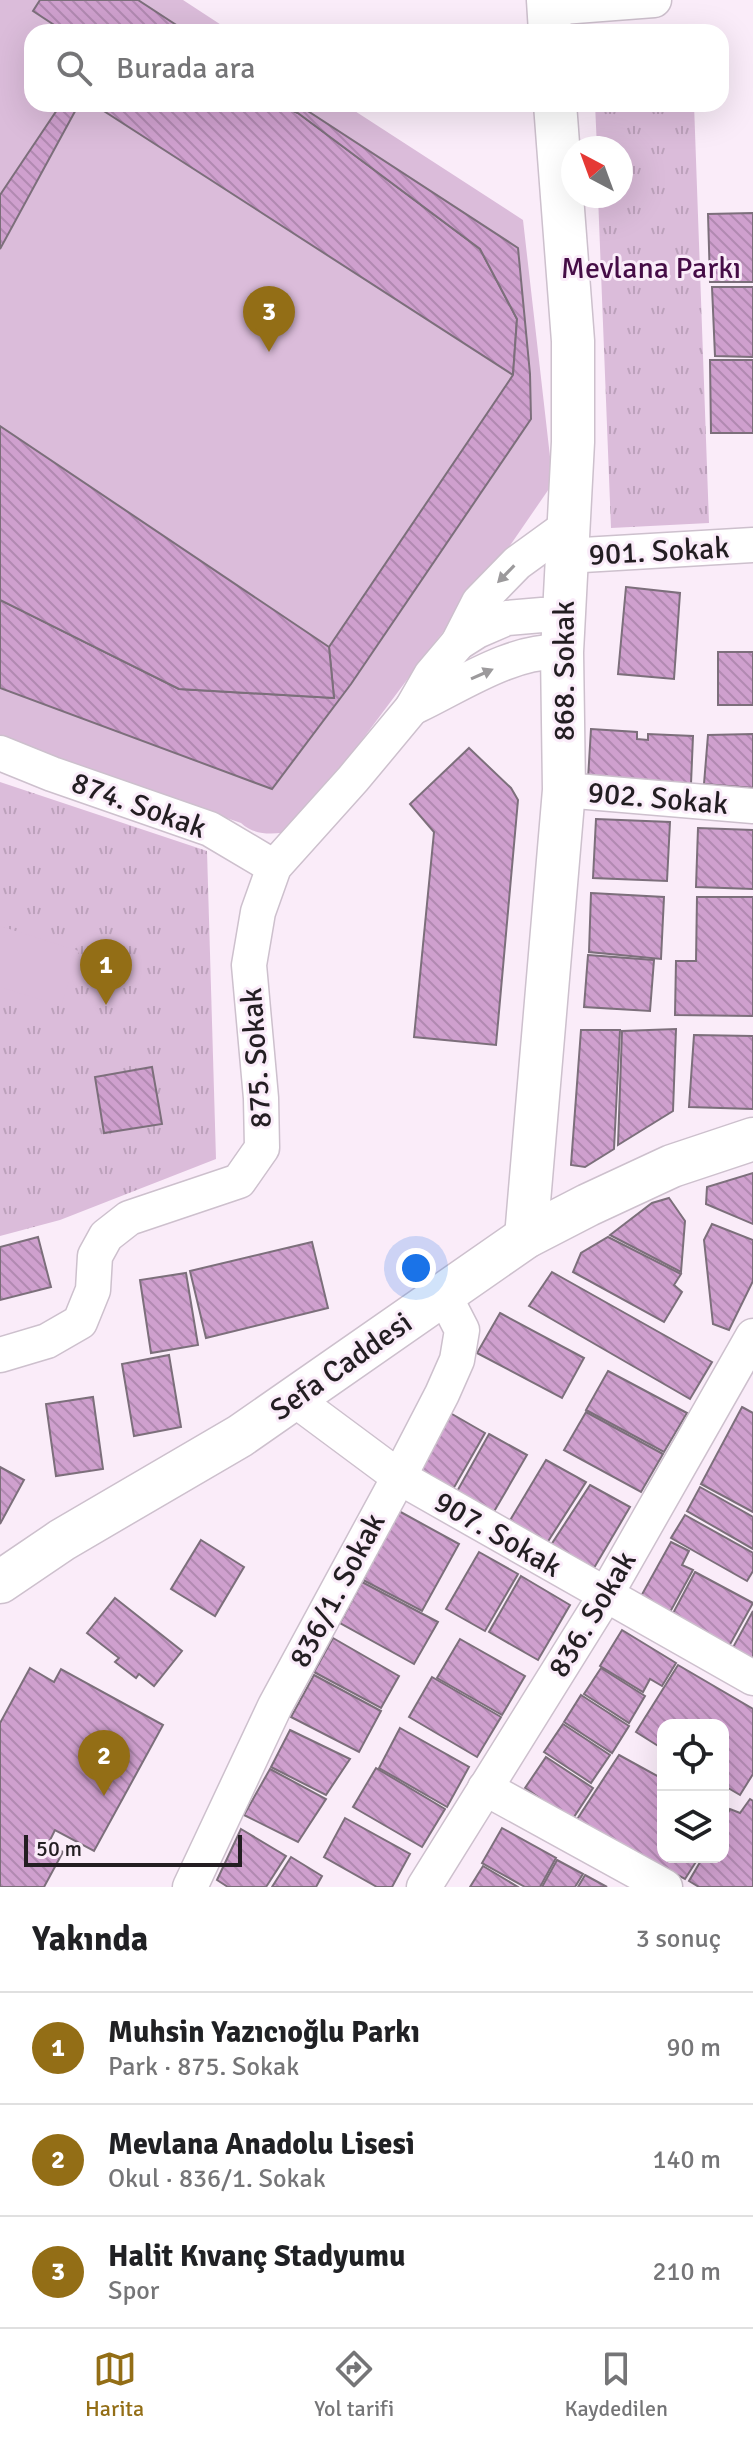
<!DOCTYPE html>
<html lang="tr">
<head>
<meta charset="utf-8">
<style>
	:root { --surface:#fff; --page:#f6f6f6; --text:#202124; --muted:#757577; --line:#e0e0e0; --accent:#936e16 }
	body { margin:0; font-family:Signika,sans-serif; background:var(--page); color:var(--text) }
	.controls { position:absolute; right:24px; bottom:24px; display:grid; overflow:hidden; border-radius:16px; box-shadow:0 8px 32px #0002 }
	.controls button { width:72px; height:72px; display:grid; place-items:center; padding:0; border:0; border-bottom:2px solid var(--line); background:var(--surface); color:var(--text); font:40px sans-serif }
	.compass { position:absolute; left:561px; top:136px; width:72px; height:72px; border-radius:50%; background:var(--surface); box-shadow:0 8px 32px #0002; rotate:319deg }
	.scale { position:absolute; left:24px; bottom:20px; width:218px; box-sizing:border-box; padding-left:8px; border:4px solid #231e22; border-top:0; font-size:22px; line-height:28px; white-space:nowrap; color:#231e22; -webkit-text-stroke:6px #faecf9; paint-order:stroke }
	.you { position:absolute; left:416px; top:1268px; width:28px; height:28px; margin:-20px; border:6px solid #fff; border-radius:50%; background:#1a73e8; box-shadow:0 0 0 12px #1a73e833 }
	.badge { display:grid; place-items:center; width:52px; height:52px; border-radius:50%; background:var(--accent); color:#fff; font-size:26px; font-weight:700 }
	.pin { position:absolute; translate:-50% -66px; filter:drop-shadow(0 2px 4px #0008) }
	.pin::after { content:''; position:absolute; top:42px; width:28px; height:24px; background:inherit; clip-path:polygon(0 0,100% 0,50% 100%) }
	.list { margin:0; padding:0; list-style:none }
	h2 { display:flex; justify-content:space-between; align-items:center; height:104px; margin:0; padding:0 32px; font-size:34px }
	h2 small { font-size:26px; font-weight:400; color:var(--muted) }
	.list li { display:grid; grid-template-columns:52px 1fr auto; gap:24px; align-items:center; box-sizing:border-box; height:112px; padding:0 32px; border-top:2px solid var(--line) }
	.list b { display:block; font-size:30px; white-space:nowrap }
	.list p { margin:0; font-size:26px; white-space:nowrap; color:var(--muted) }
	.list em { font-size:26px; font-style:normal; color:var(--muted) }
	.icon { flex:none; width:44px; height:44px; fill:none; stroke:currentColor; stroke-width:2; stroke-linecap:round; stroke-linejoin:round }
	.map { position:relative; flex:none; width:753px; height:1887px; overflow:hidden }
	.search { position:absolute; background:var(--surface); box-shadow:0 8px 32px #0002; left:24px; right:24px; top:24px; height:88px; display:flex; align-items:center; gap:20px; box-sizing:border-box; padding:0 28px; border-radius:24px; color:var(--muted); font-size:30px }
	.sheet { height:440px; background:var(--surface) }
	nav { display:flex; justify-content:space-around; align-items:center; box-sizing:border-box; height:112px; border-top:2px solid var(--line); background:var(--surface); font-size:22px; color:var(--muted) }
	nav a { display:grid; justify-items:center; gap:4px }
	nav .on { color:var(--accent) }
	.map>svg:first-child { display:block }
	.grass { fill:url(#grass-tufts) }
	.pitch { fill:#dbbcda }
	.building { fill:url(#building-back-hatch); stroke:#7c6f7b; stroke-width:2 }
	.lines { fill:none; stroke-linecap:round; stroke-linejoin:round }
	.minor-casing { stroke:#cdc0cd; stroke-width:37 }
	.tertiary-casing { stroke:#cdc0cd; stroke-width:45 }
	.minor { stroke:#fff; stroke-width:34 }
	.tertiary { stroke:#fff; stroke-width:42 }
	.oneway { fill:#9c9a9c }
	.labels { text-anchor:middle; stroke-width:6; stroke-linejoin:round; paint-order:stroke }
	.park-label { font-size:30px; fill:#450c46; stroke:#faecf9 }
	.street-label { font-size:30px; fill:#231e22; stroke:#faecf9 }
</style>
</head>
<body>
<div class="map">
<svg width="753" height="1887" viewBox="0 0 753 1887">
	<defs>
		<pattern id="grass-tufts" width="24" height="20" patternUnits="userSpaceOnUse" patternTransform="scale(2)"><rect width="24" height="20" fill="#dbbcda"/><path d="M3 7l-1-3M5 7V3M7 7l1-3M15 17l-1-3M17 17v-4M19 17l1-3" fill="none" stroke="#bca1bb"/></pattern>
		<pattern id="building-back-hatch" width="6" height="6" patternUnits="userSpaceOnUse" patternTransform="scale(2)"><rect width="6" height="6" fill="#cfa0ce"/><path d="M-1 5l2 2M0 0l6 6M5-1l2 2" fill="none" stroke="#b189b1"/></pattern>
	</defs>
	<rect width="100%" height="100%" fill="#faecf9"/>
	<!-- grass -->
	<g class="grass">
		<path d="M595,104H694L709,523L611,528L598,196H621V148H597Z"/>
		<path d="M0,782L207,851L216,1159L60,1220L0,1236Z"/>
	</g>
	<!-- pitch -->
	<g class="pitch">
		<path d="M0,0H183L232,32H32V104H344L523,220L553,483L509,547L436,641L294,831C276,834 256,837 241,823L0,739Z"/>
		<path d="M0,926L79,951L61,1006L0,987Z"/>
	</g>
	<!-- building -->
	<g class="building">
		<path d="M40,0H138L187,32H65L33,11Z"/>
		<path d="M61,104H79L0,249V195Z"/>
		<path d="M93,104H278L298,113L480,249L517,319L513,375Z"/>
		<path d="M278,104H297L518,248L530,374L531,419L351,684L272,789L0,688V600L179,689L334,698L329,647L513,375L517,319L480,249L298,113Z"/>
		<path d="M753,213V282H710L708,214Z"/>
		<path d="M712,287H753V357L715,356Z"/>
		<path d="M710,360H753V433H711Z"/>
		<path d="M0,426L329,647L334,698L179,689L0,600Z"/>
		<path d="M626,587L680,593L674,679L618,674Z"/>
		<rect x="718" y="652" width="35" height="53"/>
		<path d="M591,729L637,732V739L648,740V734L693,736L691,784L588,779Z"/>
		<path d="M753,734V788L704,784L708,735Z"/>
		<path d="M469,748L511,788L518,800L496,1045L414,1037L434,832L410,804Z"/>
		<path d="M596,819L670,822L667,881L593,878Z"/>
		<path d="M698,828L753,830V889L696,887Z"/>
		<path d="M591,893L664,897L661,959L589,952Z"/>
		<path d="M697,897H753V1016L675,1015L676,961H696Z"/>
		<path d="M588,955L654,960L650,1011L584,1007Z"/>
		<path d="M676,1029L673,1111L618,1145L622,1031Z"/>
		<path d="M581,1030H620L614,1149L585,1167L571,1165Z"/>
		<path d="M694,1035L753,1036V1109L689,1107Z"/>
		<path d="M152,1067L162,1124L104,1133L95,1077Z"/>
		<path d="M753,1173V1224L706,1204L707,1187Z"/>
		<path d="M669,1198L685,1221L681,1272L610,1235L652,1203Z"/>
		<path d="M712,1224L753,1240V1281L729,1330L713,1324L704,1240Z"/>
		<path d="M38,1237L51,1287L0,1300V1247Z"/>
		<path d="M608,1237L681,1274L674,1285L682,1292L664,1322L573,1272L581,1253Z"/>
		<path d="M312,1242L328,1308L206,1338L190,1271Z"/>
		<path d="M552,1272L712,1362L690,1399L529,1306Z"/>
		<path d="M186,1273L198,1345L151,1353L140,1280Z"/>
		<path d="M500,1313L584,1358L562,1398L477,1353Z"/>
		<path d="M169,1355L181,1427L134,1436L122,1364Z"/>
		<path d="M608,1371L687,1413L664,1452L586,1410Z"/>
		<path d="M93,1397L103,1469L56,1476L46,1404Z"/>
		<path d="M742,1407L753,1413V1512L701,1484Z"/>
		<path d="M445,1410L485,1433L452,1491L412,1468Z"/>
		<path d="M586,1412L663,1454L641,1492L564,1450Z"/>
		<path d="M489,1434L527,1455L492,1515L455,1495Z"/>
		<path d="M546,1460L586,1482L547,1543L509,1522Z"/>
		<path d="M0,1467L24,1480L0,1524Z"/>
		<path d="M590,1485L630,1507L594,1568L551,1545Z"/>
		<path d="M700,1487L753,1517V1549L687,1511Z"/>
		<path d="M397,1510L459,1544L422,1611L363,1580Z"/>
		<path d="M685,1515L753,1553V1571L747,1581L671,1538Z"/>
		<path d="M201,1540L244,1567L215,1616L171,1589Z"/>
		<path d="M671,1542L689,1551L682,1565L693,1570L669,1614L640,1598Z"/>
		<path d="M479,1552L518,1574L485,1631L446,1609Z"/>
		<path d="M695,1572L753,1603L728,1648L671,1617Z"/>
		<path d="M521,1576L570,1605L538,1660L489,1632Z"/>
		<path d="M362,1582L438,1622L414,1664L340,1623Z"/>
		<path d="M115,1598L182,1651L154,1686L139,1674L136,1678L115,1662L119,1658L87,1633Z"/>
		<path d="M753,1611V1663L731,1651Z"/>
		<path d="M622,1630L676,1663L662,1686L650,1679L643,1692L600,1666Z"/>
		<path d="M333,1638L399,1676L381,1708L314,1672Z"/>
		<path d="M460,1639L525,1676L502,1715L437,1678Z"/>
		<path d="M678,1665L753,1709V1774L740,1795L723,1785V1725H663V1749L636,1732Z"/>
		<path d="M30,1668L54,1682L61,1669L163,1725L94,1851L55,1830L48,1844L63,1852L44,1887H0V1723Z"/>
		<path d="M601,1668L645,1696L629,1723L584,1694Z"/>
		<path d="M314,1675L381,1711L359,1752L291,1717Z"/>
		<path d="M432,1677L501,1717L477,1757L409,1717Z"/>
		<path d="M581,1695L629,1726L612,1753L564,1722Z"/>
		<path d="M563,1724L610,1755L591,1783L544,1752Z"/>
		<path d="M400,1728L469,1767L447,1807L379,1768Z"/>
		<path d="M290,1730L350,1759L326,1795L271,1767Z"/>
		<path d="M619,1755L663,1779V1857H699L685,1879L576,1821Z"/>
		<path d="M546,1757L593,1788L572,1820L525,1788Z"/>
		<path d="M376,1768L445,1809L422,1847L353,1807Z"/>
		<path d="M270,1769L326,1799L298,1842L244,1815Z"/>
		<path d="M750,1799L753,1801V1887H699L689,1881L703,1857H723V1822L730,1809L740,1813Z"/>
		<path d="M345,1818L410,1854L392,1887H377L324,1857Z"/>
		<path d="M502,1828L556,1858L540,1887H525L482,1863Z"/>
		<path d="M241,1829L286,1856L266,1887H228L217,1880Z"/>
		<path d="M291,1857L322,1876L316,1887H272Z"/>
		<path d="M557,1860L583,1874L575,1887H542Z"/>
		<path d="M483,1866L518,1887H470Z"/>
		<path d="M585,1875L607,1887H578Z"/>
	</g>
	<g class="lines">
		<!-- minor casing -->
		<g class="minor-casing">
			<g id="minor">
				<path d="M549,8L654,0"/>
				<path d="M566,556L753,545"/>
				<path d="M458,643L479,602L517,563L568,526"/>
				<path d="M412,708C456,688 511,649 562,652"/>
				<path d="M0,753L52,774L210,829L274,867"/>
				<path d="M564,790L753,806"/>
				<path d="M0,1355L47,1341L80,1322L93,1290L95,1256L106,1236L129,1218L239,1181L262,1148L261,1098L249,965L258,912L274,867L353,779L412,708L431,675L458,643L477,631L507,618L542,615L563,616"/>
				<path d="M294,1399L399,1477L753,1678"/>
				<path d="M485,1788L665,1887"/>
				<path d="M190,1887L275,1706L399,1477L442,1394L457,1360L462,1330L443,1293"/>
				<path d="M424,1887L605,1596L753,1336"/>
			</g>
		</g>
		<!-- tertiary casing -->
		<g class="tertiary-casing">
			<g id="tertiary">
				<path d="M548,0L550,32"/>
				<path d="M526,1237L564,790L562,652L573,442V341L555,104"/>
				<path d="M0,1582L62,1540L240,1436L526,1237L588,1205L672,1166L753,1139"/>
			</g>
		</g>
		<!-- minor -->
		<use href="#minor" class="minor"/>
		<!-- tertiary -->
		<use href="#tertiary" class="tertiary"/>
	</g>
	<!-- one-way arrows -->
	<defs><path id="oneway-solid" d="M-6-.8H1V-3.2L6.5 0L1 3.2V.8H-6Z" transform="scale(2)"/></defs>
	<g class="oneway">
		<use href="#oneway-solid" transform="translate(506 574) rotate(134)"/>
		<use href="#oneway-solid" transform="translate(482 674) rotate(-24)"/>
	</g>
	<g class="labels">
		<!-- park labels -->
		<g class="park-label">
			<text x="651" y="278">Mevlana Parkı</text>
		</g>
		<!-- street labels -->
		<g class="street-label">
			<text transform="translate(659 551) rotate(-3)" y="10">901. Sokak</text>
			<text transform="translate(564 671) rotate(-90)" y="10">868. Sokak</text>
			<text transform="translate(658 798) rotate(5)" y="10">902. Sokak</text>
			<text transform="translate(139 805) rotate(20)" y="10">874. Sokak</text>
			<text transform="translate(256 1058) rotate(-94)" y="10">875. Sokak</text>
			<text transform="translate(341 1366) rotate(-35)" y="10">Sefa Caddesi</text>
			<text transform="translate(498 1534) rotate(30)" y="10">907. Sokak</text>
			<text transform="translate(337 1590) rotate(-62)" y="10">836/1. Sokak</text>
			<text transform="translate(592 1614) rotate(-59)" y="10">836. Sokak</text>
		</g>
	</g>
</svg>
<div class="controls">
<button><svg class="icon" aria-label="locate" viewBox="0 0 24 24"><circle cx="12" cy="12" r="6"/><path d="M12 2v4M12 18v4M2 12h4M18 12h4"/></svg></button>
<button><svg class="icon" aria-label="layers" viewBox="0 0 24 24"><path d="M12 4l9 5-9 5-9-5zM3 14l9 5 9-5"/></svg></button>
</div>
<svg class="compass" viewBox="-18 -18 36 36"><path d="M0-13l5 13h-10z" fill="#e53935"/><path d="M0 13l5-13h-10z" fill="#757577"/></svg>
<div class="scale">50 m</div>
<div class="you"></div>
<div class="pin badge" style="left:106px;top:1005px">1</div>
<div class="pin badge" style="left:104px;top:1796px">2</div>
<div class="pin badge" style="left:269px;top:352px">3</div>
<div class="search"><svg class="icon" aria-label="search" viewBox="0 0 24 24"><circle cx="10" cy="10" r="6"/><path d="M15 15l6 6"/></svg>Burada ara</div>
</div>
<section class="sheet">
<h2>Yakında<small>3 sonuç</small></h2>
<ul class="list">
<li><span class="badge">1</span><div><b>Muhsin Yazıcıoğlu Parkı</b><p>Park · 875. Sokak</p></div><em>90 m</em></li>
<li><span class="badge">2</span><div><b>Mevlana Anadolu Lisesi</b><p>Okul · 836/1. Sokak</p></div><em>140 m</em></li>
<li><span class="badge">3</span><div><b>Halit Kıvanç Stadyumu</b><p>Spor</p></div><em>210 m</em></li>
</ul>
</section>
<nav>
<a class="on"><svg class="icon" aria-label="map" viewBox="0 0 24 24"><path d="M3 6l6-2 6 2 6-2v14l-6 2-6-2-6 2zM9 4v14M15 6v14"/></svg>Harita</a>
<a><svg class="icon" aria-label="directions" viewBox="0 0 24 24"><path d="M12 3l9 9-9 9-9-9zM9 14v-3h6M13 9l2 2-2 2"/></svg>Yol tarifi</a>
<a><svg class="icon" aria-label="saved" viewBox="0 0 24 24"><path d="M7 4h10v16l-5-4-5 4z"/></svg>Kaydedilen</a>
</nav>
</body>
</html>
